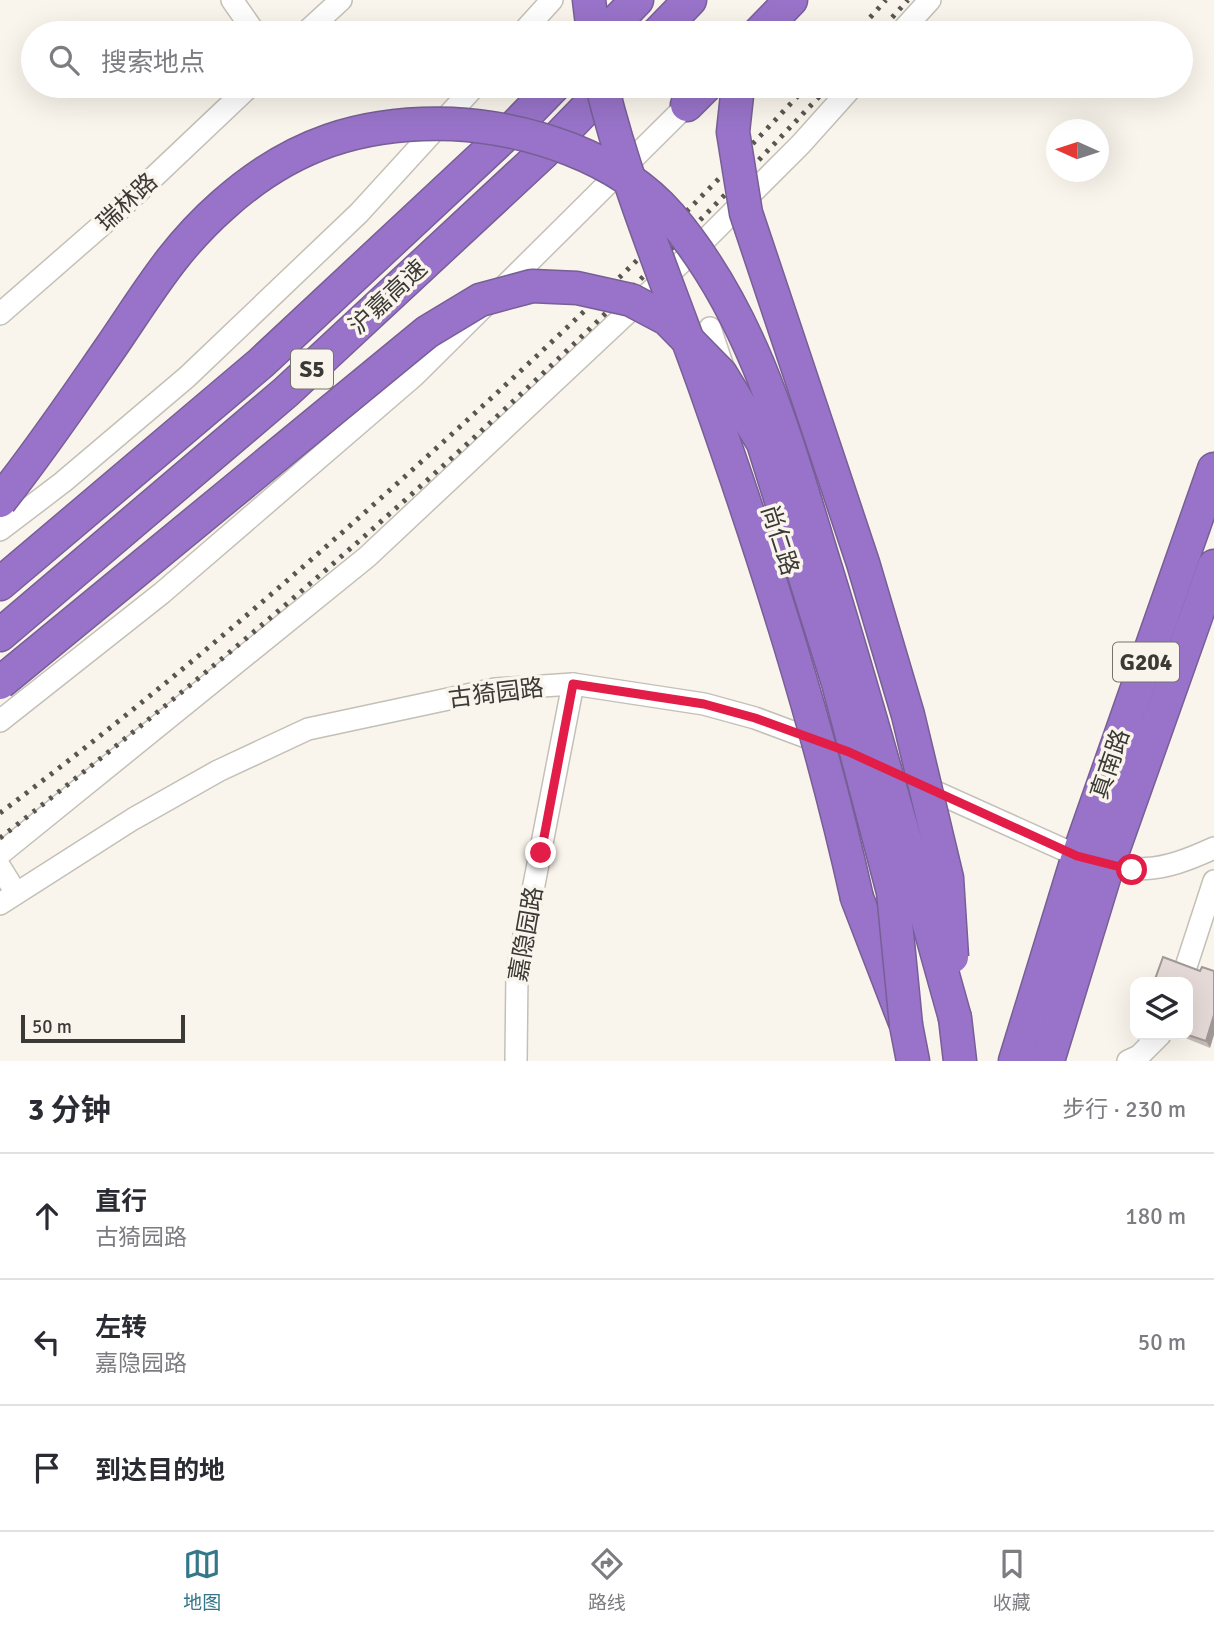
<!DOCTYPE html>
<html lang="zh">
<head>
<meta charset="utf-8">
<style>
	:root { --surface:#fff; --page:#f2f2f3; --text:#2b2b33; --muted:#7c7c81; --line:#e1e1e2; --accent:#347788 }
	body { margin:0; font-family:Signika,"Noto Sans SC",sans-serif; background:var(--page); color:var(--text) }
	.controls { position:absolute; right:21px; bottom:21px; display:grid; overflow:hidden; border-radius:14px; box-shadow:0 7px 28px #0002 }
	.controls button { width:63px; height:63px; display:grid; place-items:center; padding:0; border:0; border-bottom:2px solid var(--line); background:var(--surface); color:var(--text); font:35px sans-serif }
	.compass { position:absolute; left:1046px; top:119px; width:63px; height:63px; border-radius:50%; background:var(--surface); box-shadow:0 7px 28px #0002; rotate:273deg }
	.scale { position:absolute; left:21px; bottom:18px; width:164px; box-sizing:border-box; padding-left:7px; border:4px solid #3b3a36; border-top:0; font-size:19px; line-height:24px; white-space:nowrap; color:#3b3a36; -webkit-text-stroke:5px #faf5ec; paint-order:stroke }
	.stop { position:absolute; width:21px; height:21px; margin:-16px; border:5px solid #e11d48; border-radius:50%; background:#fff }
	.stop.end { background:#e11d48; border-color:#fff; box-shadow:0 2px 7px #0008 }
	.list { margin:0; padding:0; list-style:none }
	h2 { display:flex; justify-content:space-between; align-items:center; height:91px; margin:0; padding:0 28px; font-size:30px }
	h2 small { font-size:23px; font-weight:400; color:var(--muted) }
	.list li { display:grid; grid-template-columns:46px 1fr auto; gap:21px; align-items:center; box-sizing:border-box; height:126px; padding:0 28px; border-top:2px solid var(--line) }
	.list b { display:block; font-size:26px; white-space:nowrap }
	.list p { margin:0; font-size:23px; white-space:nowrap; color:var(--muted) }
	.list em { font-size:23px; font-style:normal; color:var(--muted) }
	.icon { flex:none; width:38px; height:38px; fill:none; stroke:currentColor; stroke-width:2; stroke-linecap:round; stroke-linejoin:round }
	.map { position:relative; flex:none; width:1214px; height:1061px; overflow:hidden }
	.search { position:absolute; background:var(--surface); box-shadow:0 7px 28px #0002; left:21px; right:21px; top:21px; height:77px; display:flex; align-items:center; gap:18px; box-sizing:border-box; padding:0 24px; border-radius:38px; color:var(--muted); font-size:26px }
	.sheet { height:469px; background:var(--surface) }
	nav { display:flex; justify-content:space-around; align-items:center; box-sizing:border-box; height:98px; border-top:2px solid var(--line); background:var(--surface); font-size:19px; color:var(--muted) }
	nav a { display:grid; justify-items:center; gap:4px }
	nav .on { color:var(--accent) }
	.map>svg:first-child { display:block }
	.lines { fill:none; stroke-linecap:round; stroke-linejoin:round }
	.minor-casing { stroke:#c4c0b7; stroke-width:24 }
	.highway-casing { stroke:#775f96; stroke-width:35 }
	.minor { stroke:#fff; stroke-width:21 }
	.highway { stroke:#9873c9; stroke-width:32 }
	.rail { stroke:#585651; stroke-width:5; stroke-dasharray:3.5 7; stroke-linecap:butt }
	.highway-bridge-casing { stroke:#775f96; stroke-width:35; stroke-linecap:butt }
	.highway-bridge { stroke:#9873c9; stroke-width:32 }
	.wall { fill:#c5bbb9 }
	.shaded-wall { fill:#a09996 }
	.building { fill:#e5dad7; stroke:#a09996; stroke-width:2 }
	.route { stroke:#e11d48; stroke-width:9 }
	.labels { text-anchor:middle; stroke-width:7; stroke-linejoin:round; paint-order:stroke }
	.shield { fill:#faf5ec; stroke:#74726d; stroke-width:2 }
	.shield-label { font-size:23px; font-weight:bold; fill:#3b3a36 }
	.street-label { font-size:24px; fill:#3b3a36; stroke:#faf5ec }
</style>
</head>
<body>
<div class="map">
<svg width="1214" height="1061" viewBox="0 0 1214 1061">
	<rect width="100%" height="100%" fill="#faf5ec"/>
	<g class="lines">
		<!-- minor casing -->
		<g class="minor-casing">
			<g id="minor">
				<path d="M232,0L255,33"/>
				<path d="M305,33L341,0"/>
				<path d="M522,33L552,0"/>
				<path d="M900,33L930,0"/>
				<path d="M0,314L118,211L250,86"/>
				<path d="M710,328L725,373"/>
				<path d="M0,530L63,482L187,377L359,213L475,86"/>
				<path d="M0,721L162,593L414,376L687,105"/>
				<path d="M0,854L367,557L701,244L801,144L853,86"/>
				<path d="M0,867L16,893"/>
				<path d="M0,904L133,819L218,771L308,729L495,689L573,684L704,704L755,718L849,753L1078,856C1137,874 1157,874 1214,848"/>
				<path d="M1181,982L1214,881"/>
				<path d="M516,1061L517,972L573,684"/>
				<path d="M1128,1061L1139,1056L1160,1035"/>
			</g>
		</g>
		<!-- highway casing -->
		<g class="highway-casing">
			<g id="highway">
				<path d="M589,0L593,33"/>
				<path d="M605,33L637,0"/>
				<path d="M658,33L690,0"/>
				<path d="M759,33L791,0"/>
				<path d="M687,105L706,86"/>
				<path d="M0,584L261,363L514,127L554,86"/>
				<path d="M0,635L286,392L542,154L608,86"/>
				<path d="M857,898L906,1025L913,1061"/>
				<path d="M955,1018L960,1061"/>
				<path d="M1015,1061L1078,856L1214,469"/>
				<path d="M1048,1061L1108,865L1214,566"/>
			</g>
		</g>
		<!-- minor -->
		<use href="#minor" class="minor"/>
		<!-- highway -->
		<use href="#highway" class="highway"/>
		<!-- rail -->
		<g class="rail">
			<path d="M856,33L886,0"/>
			<path d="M878,33L908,0"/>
			<path d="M0,813C136,711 265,602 391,489C535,360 676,228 807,86"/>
			<path d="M0,838C295,608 574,359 829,86"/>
		</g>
		<!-- highway-bridge casing -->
		<g class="highway-bridge-casing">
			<g id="highway-bridge">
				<path d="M602,86C628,192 672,293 708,396C766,561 819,727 857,898"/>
				<path d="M738,86L733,132L746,213L863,563L908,715L947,878L952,957"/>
				<path d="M0,501C40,451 75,399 111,347C148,293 173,249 223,205C291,144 362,121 452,124C529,128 619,157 670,216C756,317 788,446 826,569C872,718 913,868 955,1018"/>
				<path d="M0,683L427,332L480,300L532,286L577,288L631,300L667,319L721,374L763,443L838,683L893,892L906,1025"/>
			</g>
		</g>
		<!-- highway-bridge -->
		<use href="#highway-bridge" class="highway-bridge"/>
	</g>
	<!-- wall -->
	<path class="wall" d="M1163,957L1210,1048L1183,1037L1181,1035H1188Z"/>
	<!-- shaded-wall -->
	<path class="shaded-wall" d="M1214,1015V1035L1210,1048L1206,1041Z"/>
	<!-- building -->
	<path class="building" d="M1163,957L1200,971L1202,967L1214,971V1015L1206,1041L1188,1035V982H1154Z"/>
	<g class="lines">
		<!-- route -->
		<path class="route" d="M541,853L573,684L704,704L755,718L849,752L1077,856L1132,870"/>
	</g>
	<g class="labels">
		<!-- shield labels -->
		<g class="shield">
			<rect x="291" y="349.5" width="42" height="39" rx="5"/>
			<rect x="1113" y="642.5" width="66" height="39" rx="5"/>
		</g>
		<g class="shield-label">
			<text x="312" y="377">S5</text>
			<text x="1146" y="670">G204</text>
		</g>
		<!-- street labels -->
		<g class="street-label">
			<text transform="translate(127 202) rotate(-43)" y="8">瑞林路</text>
			<text transform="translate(388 297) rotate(-43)" y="8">沪嘉高速</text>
			<text transform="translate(780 540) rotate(72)" y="8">尚仁路</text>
			<text transform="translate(496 693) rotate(-7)" y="8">古猗园路</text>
			<text transform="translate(1110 764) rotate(-71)" y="8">真南路</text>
			<text transform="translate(526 934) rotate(-80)" y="8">嘉隐园路</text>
		</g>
	</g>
</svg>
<div class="controls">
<button><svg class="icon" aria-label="layers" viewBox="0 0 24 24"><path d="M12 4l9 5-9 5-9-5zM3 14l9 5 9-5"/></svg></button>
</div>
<svg class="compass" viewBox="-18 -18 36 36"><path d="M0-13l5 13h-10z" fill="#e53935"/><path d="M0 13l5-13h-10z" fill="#7c7c81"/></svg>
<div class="scale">50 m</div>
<div class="stop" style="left:1132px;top:870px"></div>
<div class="stop end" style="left:541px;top:853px"></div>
<div class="search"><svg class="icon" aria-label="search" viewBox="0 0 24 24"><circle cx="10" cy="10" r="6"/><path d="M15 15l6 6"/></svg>搜索地点</div>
</div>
<section class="sheet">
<h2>3 分钟<small>步行 · 230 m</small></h2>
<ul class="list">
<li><svg class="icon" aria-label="ahead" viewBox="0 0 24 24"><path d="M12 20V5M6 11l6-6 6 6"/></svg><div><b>直行</b><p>古猗园路</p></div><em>180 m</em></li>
<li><svg class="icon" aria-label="left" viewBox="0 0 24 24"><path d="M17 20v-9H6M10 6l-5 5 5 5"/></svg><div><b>左转</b><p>嘉隐园路</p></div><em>50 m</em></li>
<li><svg class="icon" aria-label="arrive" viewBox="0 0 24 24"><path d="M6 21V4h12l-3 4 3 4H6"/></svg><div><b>到达目的地</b></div></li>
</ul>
</section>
<nav>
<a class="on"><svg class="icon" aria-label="map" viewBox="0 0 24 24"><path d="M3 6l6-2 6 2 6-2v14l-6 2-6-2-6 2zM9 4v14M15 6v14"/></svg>地图</a>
<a><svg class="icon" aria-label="directions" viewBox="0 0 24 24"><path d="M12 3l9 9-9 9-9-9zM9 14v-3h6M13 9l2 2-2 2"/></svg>路线</a>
<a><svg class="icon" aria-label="saved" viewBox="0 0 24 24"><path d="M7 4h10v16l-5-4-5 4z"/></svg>收藏</a>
</nav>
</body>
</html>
